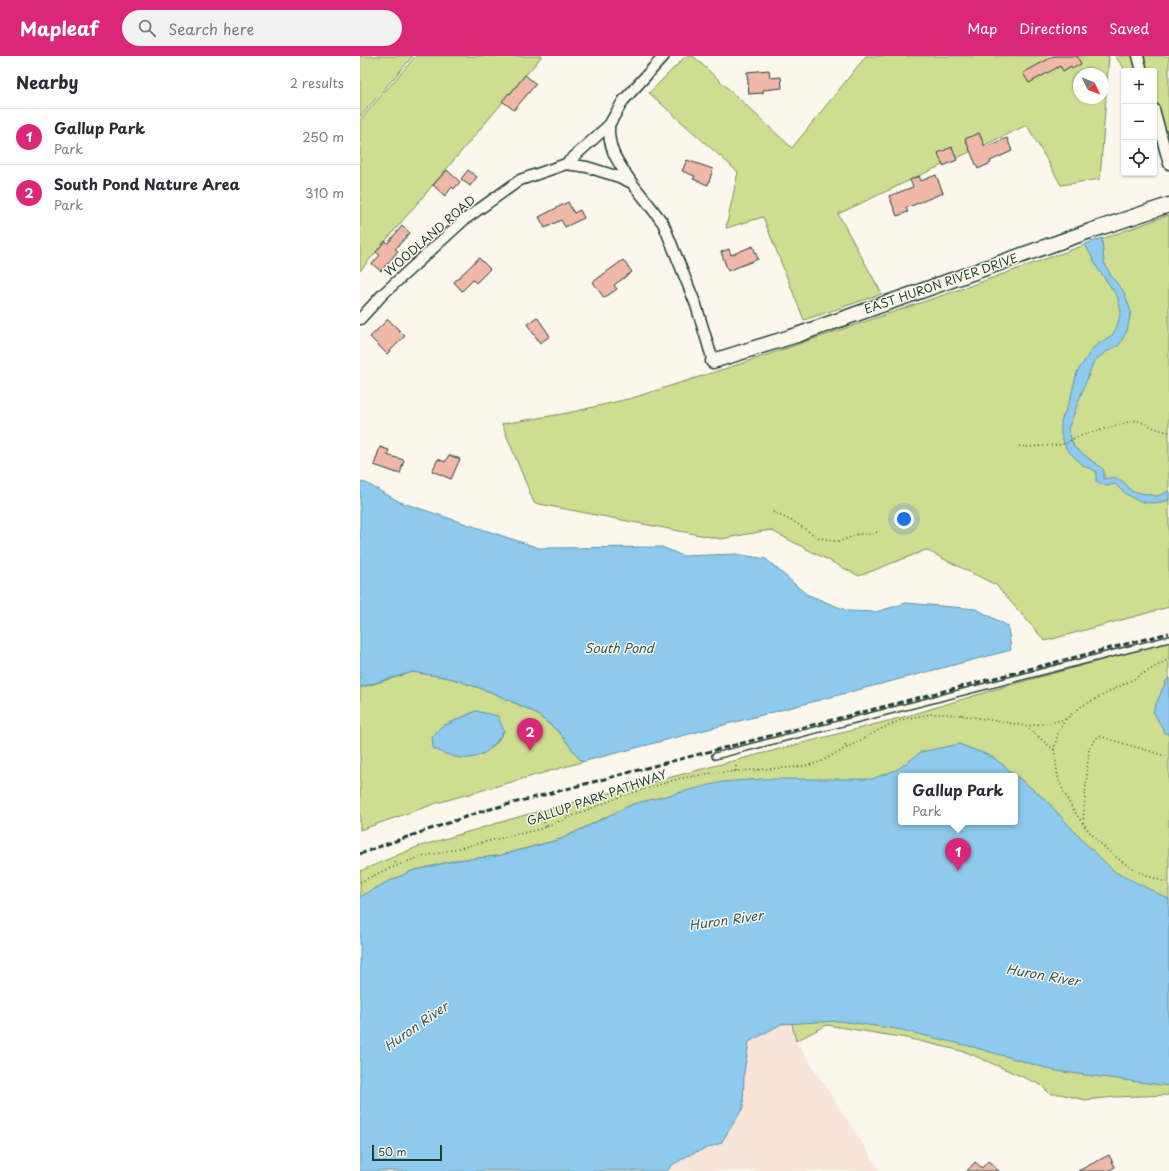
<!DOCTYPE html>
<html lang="en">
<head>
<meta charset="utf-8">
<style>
	:root { --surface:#fff; --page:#f2f2f3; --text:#2b2b33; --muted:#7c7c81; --line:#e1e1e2; --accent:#db2777 }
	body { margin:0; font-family:"Playpen Sans",sans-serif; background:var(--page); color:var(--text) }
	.controls { position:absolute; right:12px; top:12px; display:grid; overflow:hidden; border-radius:4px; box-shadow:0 1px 3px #0004 }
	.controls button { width:36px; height:36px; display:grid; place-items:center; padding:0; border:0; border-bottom:1px solid var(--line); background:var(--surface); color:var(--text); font:20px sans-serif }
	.compass { position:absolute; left:713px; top:12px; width:36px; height:36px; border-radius:50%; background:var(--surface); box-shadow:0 1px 3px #0004; rotate:133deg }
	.scale { position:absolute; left:12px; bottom:10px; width:70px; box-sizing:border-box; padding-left:4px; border:2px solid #1f3d34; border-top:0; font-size:11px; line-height:14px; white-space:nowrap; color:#1f3d34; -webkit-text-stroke:3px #fbf7ec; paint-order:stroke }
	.you { position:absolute; left:544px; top:463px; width:14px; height:14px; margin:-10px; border:3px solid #fff; border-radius:50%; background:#1a73e8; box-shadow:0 0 0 6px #1a73e833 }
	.badge { display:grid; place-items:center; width:26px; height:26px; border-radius:50%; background:var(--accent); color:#fff; font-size:13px; font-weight:700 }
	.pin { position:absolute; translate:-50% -33px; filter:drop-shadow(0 1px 2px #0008) }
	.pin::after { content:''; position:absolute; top:21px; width:14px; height:12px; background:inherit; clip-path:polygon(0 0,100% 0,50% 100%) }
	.popup { position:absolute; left:538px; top:717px; width:120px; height:52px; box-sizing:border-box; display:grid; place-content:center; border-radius:4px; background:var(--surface); filter:drop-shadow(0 1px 3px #0005); font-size:13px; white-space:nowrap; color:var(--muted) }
	.popup b { font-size:15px; color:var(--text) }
	.popup::after { content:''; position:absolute; left:50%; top:100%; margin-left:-8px; border:8px solid transparent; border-top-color:var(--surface) }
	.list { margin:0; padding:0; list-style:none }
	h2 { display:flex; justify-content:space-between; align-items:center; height:52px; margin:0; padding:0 16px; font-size:17px }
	h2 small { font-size:13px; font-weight:400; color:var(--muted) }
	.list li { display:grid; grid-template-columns:26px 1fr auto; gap:12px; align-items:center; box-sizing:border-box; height:56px; padding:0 16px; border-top:1px solid var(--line) }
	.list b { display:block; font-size:15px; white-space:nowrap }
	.list p { margin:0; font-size:13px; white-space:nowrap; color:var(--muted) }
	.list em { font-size:13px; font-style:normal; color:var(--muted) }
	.icon { flex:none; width:22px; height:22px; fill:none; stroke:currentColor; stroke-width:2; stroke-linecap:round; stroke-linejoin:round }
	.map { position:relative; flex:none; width:809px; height:1115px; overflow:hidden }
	header { display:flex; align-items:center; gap:24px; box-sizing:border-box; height:56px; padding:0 20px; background:var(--accent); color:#fff }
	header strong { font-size:19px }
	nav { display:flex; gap:22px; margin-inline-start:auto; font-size:14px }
	.search { width:280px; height:36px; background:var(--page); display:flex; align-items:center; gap:10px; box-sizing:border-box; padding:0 14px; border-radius:22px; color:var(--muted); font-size:15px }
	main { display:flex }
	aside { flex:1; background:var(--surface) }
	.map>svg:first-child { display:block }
	.built { fill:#f8e4d8 }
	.green { fill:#cfdd90; stroke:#778d62; fill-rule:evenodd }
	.water { fill:#8dcaed; stroke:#6192a3; fill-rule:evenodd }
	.building { fill:#f1b8aa; stroke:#1f3d34 }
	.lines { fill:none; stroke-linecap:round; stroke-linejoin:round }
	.lane-casing { stroke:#1f3d34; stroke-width:8 }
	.street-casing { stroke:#1f3d34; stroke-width:13 }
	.secondary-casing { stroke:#1f3d34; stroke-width:17 }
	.path { stroke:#1f3d34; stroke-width:1.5; stroke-dasharray:1 3; stroke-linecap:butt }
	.lane { stroke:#fbf7ec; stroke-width:5 }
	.street { stroke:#fbf7ec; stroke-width:10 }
	.secondary { stroke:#fbf7ec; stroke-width:14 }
	.rail { stroke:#1f3d34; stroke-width:3; stroke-dasharray:6 3; stroke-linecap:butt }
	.labels { text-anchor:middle; stroke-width:3; stroke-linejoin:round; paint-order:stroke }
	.street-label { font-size:12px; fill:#1f3d34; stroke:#fbf7ec }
	.water-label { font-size:13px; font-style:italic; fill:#355959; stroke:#fbf7ec }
</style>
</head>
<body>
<header>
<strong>Mapleaf</strong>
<div class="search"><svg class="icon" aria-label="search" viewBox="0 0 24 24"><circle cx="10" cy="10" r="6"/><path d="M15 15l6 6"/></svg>Search here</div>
<nav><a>Map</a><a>Directions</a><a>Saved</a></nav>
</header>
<main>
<aside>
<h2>Nearby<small>2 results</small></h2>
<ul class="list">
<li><span class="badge">1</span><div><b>Gallup Park</b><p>Park</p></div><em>250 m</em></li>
<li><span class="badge">2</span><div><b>South Pond Nature Area</b><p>Park</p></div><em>310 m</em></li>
</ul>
</aside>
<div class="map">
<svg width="809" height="1115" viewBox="0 0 809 1115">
	<rect width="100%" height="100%" fill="#fbf7ec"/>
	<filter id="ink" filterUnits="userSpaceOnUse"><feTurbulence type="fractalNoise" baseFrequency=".025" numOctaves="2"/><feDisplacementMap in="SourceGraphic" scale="8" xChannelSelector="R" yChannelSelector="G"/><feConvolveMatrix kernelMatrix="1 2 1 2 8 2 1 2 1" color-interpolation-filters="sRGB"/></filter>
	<g filter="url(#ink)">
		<!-- built -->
		<path class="built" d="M421,968H432L436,985L520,1115H307L312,1109L331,1098L361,1087L384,1016L389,986Z"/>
		<!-- green -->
		<g class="green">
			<path d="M0,0H53L0,61Z"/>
			<path d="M56,0H182L0,215V64Z"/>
			<path d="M326,0H333L432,92L506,0H749L740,123L701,129L667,69L478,158L522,238L444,264L403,161L366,172L378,116L289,37ZM719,18H743V42H719Z"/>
			<path d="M755,0H809V78L794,56V15H766Z"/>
			<path d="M809,159V551L685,585L636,529L566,494L499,520L410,474L361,483L174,447L142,368L208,357L272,342L383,307L604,232Z"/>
			<path d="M809,586V1039L755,1041L725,1044L700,1038H690L681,1029L606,996L546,982L467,969L436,985L432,968L273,748L201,783L138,800L97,804L52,815L25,827L0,841V815L57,791L165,759L547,660L650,629ZM541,720H655V766H541Z"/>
			<path d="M53,616L90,622L131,636L174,656L199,676L222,706L77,747L0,774V632ZM116,655L144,675L136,688L122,698L81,671Z"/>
		</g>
		<!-- water -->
		<g class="water">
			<path d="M742,182L744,206L751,220L764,236L771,256L767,275L759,289L746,296L734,305L708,373L714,391L744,414V423L754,421L764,426L771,435L797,440L809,435V444C787,451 771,445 755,428L746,430L736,425V415L724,410L707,394L701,379V365L710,344L717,316L733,292L753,278L757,270L761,255L757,240L738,213L725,188Z"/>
			<path d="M0,426L6,427L40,446L179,492L302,491L323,500L376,498L406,503L446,538L488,555L516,556L546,547L616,553L648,570L651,594L222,706L199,676L174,656L131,636L90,622L53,616L0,631Z"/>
			<path d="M809,622V679L805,677L793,655L806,625Z"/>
			<path d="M116,655L138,660L144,675C125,706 104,709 73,692L72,681L81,671Z"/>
			<path d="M599,688L633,701L686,744L724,786L755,816L809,843V1030L696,1015L613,991L537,973L480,965L421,968L389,986L384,1016L383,1052L361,1087L331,1098L312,1109L307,1115H0V841L25,827L52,815L97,804L138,800L201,783L273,748L362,726L401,723H512L538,713L561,696ZM541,720H655V766H541Z"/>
		</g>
		<!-- building -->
		<g class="building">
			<path d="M694,0H717L721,8L712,13L711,10L703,15L700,10L669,27L663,17Z"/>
			<path d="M409,14L410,22L421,21L422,32L403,34V37L389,38L387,16Z"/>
			<path d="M165,19L176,28L154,54L142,45L149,37L150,38Z"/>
			<path d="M619,77L625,91L647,82L652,95L630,105L631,107L618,113L605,83Z"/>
			<path d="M592,91L597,104L583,110L578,97Z"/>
			<path d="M327,104L353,113L348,129L333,123L335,120L322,115Z"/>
			<path d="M87,114L100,126L94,133L92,131L85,140L73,129Z"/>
			<path d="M108,114L117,121L110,130L101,123Z"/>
			<path d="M576,119L583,137L546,152L548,156L537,160L529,140L553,131L550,124L559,120L561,125Z"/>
			<path d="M208,146L214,157L220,154L224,162L205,171L201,164L185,172L179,161Z"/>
			<path d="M42,170L50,177L35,193L38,195L21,215L12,208L20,199L16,196L25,185L28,187Z"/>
			<path d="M393,190L398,203L368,215L361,196L369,193L371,199Z"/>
			<path d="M119,202L130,213L116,227L113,224L102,235L94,226Z"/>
			<path d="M263,204L272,216L254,229L257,233L244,242L233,226Z"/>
			<path d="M177,261L190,280L180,287L167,268Z"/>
			<path d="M28,263L45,280L27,298L10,281Z"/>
			<path d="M20,391L29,394L27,399L44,404L40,418L14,409Z"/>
			<path d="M89,399L100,403L91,423L72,415L78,403L85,406Z"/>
			<path d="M749,1099L755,1111L748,1115H718Z"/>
			<path d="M628,1105L639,1115H607L615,1106L622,1112Z"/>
		</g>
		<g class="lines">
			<!-- lane casing -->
			<g class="lane-casing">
				<path id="lane" d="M355,700L809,583"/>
			</g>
			<!-- street casing -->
			<g class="street-casing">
				<g id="street">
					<path d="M778,0L782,15"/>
					<path d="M794,53L809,108"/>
					<path d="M249,69C248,95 258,106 272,127"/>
					<path d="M206,108L227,111L259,121L272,127L287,146L303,167L336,249L353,305"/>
					<path d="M0,263L23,238L104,164L160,124L206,108L249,69L263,45L304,0"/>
				</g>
			</g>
			<!-- secondary casing -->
			<g class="secondary-casing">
				<path id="secondary" d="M353,305L437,279L730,175L809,149"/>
			</g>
			<!-- path -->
			<g class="path">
				<path d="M659,390L668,391L700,389L707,387L712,383L726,378L776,364L800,374L809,376"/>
				<path d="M413,456L436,467L457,481L473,485H481L498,478H513L520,475"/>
				<path d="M601,659V655"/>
				<path d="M666,670L694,694C696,704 696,714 699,724C711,758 737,789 767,809C780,817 795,823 809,827"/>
				<path d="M485,688L487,692"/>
				<path d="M694,694L698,677L705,664"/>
				<path d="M376,715V710"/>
				<path d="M184,766L186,771"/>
				<path d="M723,767L729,692L734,685L739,680L809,701"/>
				<path d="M35,806L36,809"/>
				<path d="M0,826L23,815L57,802L180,773L262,740L318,723L352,717L437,711L449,709L460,706L523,672L541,664L554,661L572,658H588L607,660L666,670L689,667L706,663L722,650L770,625L809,603"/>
			</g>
			<!-- lane -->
			<use href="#lane" class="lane"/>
			<!-- street -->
			<use href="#street" class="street"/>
			<!-- secondary -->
			<use href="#secondary" class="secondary"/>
			<!-- rail -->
			<path class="rail" d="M0,798L18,791L123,755L305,707L809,577"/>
		</g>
	</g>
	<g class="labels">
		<!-- street labels -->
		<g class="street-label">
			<text transform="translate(70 180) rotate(-41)" y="4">WOODLAND ROAD</text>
			<text transform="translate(581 228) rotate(-19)" y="4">EAST HURON RIVER DRIVE</text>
			<text transform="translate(237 742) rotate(-19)" y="4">GALLUP PARK PATHWAY</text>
		</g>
		<!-- water labels -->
		<g class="water-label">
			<text x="259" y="597">South Pond</text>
			<text transform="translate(366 864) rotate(-8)" y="5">Huron River</text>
			<text transform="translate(683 919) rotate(10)" y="5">Huron River</text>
			<text transform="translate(56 970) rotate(-35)" y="5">Huron River</text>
		</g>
	</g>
</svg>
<div class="controls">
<button>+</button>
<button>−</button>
<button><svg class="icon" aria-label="locate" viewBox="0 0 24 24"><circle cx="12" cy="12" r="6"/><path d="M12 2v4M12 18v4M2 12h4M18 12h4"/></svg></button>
</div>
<svg class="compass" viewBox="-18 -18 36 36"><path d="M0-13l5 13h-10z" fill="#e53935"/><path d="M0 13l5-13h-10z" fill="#7c7c81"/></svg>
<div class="scale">50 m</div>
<div class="you"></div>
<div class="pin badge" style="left:598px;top:815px">1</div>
<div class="popup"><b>Gallup Park</b>Park</div>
<div class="pin badge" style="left:170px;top:695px">2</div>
</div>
</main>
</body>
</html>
